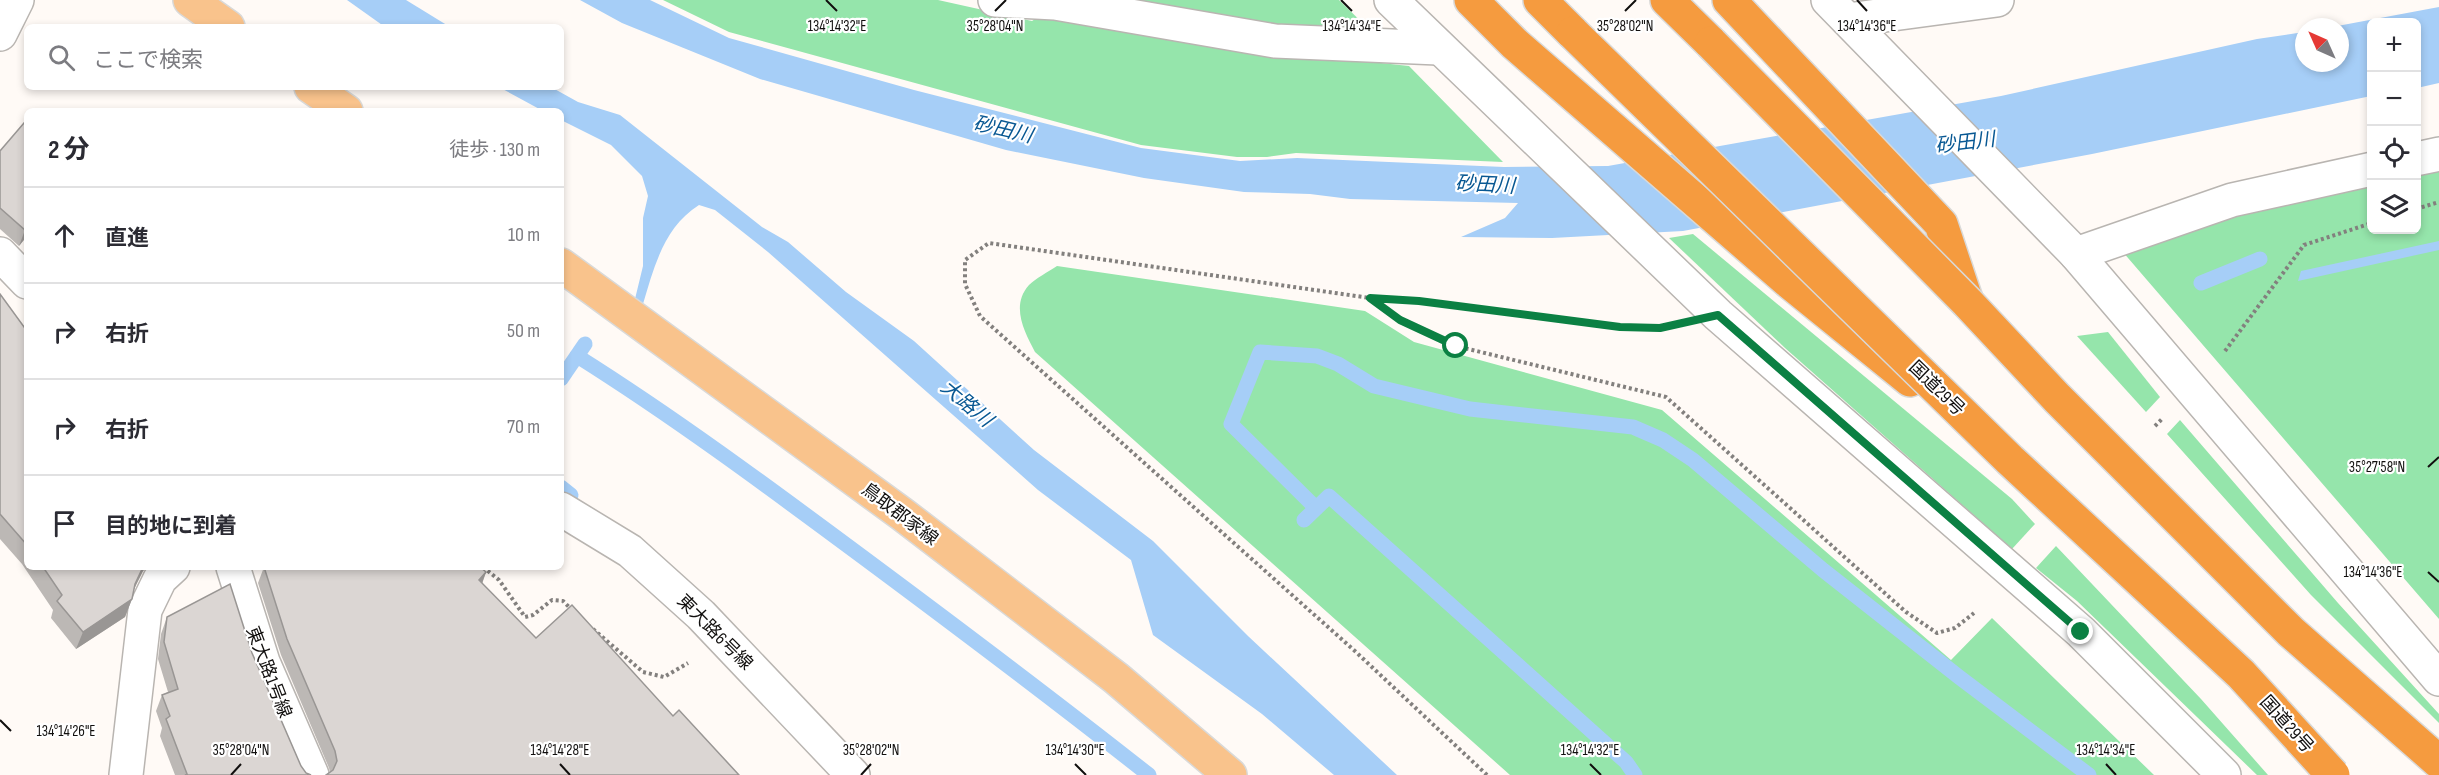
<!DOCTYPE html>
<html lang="ja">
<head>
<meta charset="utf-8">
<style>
	:root { --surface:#fff; --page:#f2f2f3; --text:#2b2b33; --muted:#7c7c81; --line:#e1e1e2 }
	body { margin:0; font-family:"Sofia Sans Condensed","Noto Sans JP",sans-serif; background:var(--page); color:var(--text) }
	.controls { position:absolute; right:18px; top:18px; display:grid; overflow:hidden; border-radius:9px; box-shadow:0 3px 9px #0003 }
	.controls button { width:54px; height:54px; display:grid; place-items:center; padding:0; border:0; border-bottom:2px solid var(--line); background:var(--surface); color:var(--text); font:30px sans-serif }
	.compass { position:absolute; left:2295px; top:18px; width:54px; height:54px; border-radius:50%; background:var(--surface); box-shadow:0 3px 9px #0003; rotate:315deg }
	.stop { position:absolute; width:18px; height:18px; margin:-14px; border:4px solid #0b8043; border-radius:50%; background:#fff }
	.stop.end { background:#0b8043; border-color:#fff; box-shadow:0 2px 6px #0008 }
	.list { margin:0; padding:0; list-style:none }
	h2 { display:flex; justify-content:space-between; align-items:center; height:78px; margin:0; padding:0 24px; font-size:26px }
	h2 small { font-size:20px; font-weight:400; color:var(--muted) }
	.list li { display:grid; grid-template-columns:39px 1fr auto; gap:18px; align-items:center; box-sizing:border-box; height:96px; padding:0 24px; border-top:2px solid var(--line) }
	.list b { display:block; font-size:22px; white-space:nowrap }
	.list em { font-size:20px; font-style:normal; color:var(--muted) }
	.icon { flex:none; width:33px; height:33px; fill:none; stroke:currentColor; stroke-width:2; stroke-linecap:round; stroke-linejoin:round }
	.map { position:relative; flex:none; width:2439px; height:775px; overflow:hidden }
	.search { position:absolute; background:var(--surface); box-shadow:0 3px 9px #0003; left:24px; top:24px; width:540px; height:66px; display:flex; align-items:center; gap:15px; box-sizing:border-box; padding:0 21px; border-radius:9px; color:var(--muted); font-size:22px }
	.panel { position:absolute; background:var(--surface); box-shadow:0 3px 9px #0003; left:24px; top:108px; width:540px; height:462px; border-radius:9px }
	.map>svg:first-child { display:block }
	.green { fill:#95e5ab }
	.water { fill:#a6cef7 }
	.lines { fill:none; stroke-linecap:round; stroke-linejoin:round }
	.stream { stroke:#a6cef7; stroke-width:15 }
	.minor-casing { stroke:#b9b5b1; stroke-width:36 }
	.major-casing { stroke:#d9d9d8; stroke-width:36 }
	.highway-casing { stroke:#d9d9d8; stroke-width:36 }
	.path { stroke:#83807e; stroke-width:4; stroke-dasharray:3 3; stroke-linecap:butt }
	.minor { stroke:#fff; stroke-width:33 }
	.major { stroke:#f9c38c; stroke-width:33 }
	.highway { stroke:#f59b3f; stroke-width:33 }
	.highway-bridge-casing { stroke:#d9d9d8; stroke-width:36; stroke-linecap:butt }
	.highway-bridge { stroke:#f59b3f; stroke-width:33 }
	.wall { fill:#bcb8b5 }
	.shaded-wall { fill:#999694 }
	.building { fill:#dbd6d3; stroke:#999694; stroke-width:1.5 }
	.route { stroke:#0b8043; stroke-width:8 }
	.ticks { fill:none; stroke:#110f0e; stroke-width:2 }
	.labels { text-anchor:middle; stroke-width:4.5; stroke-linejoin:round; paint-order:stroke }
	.street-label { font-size:18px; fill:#110f0e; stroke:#fff }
	.water-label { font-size:20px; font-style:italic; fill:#085893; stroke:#fff }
	.ticks-label { font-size:15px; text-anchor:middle; fill:#110f0e; stroke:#fff; stroke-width:4.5; stroke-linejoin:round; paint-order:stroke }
</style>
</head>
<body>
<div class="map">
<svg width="2439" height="775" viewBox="0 0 2439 775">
	<rect width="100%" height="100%" fill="#fffaf6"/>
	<!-- green -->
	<g class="green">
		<path d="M663,0H938L1032,21L1046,12L1196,43L1409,66L1503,162L1296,153L1267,157H1237L1141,145L729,32Z"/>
		<path d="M1094,0H1339L1377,37L1320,33Z"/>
		<path d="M2439,170V619L2122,251L2259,208L2371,184L2372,230H2416L2417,175Z"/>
		<path d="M1693,234L2012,499L2035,524L2012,549L1785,348L1669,238Z"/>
		<path d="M1057,266L1365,311L1414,342L1662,410L1951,660L1992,618L2154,775H1510L1035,352C1025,333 1010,306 1029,285C1036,278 1048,272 1057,266Z"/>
		<path d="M2108,332L2160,397L2146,412L2077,336Z"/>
		<path d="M2180,420L2338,603L2439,714V723L2311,595L2167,434Z"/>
		<path d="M2056,546L2201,699L2268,775H2257L2077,601L2036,568Z"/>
	</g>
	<!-- water -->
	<g class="water">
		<path d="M347,0H406L450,27H385Z"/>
		<path d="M580,0H650L729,38L914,90L1141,148L1240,161L1297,158L1504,167L1608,166L2001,96L2257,39L2304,32V63H2340V27H2332L2439,7V83L2417,88L2416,22H2372L2371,96L2092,154L1683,231L1552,238L1461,237L1505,218L1518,203L1350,199L1310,194L1244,192L1144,178L1006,150L760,79L622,23Z"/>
		<path d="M499,87H551L578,102L620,115L762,227L788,242L846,292L914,341L1034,450L1153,541L1248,636L1397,775H1334L1262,714L1153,635L1131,560L1038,490L768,252L715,210L699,205C664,227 654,267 643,304L635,299L643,266V218L648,196L642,176L611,145L561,120V111H543Z"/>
		<path d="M2439,241V250L2298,281L2301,271Z"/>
	</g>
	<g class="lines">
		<!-- stream -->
		<g class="stream">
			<path d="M2201,283L2260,259"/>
			<path d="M577,356C674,417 767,486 860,555C957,627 1054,700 1149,775"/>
			<path d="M561,379L585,344"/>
			<path d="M561,487L571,495"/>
			<path d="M1316,508L1231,424L1260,352L1317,356L1338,364L1374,386L1470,409L1633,427L1663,440L1693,460L1823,570L1959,677L2089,775"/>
			<path d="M1304,520L1329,496L1626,762L1635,775"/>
		</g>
		<!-- minor casing -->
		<g class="minor-casing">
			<g id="minor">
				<path d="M995,0L1055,3L1275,41L1438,48"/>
				<path d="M1391,0L1718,315L2081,632L2224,775"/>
				<path d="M1828,0L2076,254L2439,679"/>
				<path d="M1848,20L1997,0"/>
				<path d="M0,34L17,0"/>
				<path d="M2416,159L2439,154"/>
				<path d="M0,254L27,282"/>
				<path d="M2076,254L2232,200L2372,169"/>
				<path d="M561,509L630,551L701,615L853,775"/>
				<path d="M233,567L263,662L312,775"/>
				<path d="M126,775L145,610L160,579L173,567"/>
			</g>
		</g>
		<!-- major casing -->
		<g class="major-casing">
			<g id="major">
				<path d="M190,0L228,27"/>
				<path d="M311,87L346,111"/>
				<path d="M561,265L902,514L1116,678L1230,775"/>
			</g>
		</g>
		<!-- highway casing -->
		<g class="highway-casing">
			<g id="highway">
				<path d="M1471,0L1515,44L1788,281L1910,380"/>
				<path d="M1540,0L1573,33"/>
				<path d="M1667,0L1711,43"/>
				<path d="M1729,0L1941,224L1967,302"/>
			</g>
		</g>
		<!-- path -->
		<g class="path">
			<path d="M2416,209L2439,202"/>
			<path d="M1371,298L1400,320L1456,346L1666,397L1906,612L1937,633L1955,628L1974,613"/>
			<path d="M2225,351L2304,245L2372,223"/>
			<path d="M2155,426L2163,418"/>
			<path d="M483,567L499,580L525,617L533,615L552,600L563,601L572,610"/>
			<path d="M593,629L643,672L664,677L688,663"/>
			<path d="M1487,775L1357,653L980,316L965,284V260L989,243L1370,298L1419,301L1620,327L1668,326"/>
		</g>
		<!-- minor -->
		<use href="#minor" class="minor"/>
		<!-- major -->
		<use href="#major" class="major"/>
		<!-- highway -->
		<use href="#highway" class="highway"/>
		<!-- highway-bridge casing -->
		<g class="highway-bridge-casing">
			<g id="highway-bridge">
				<path d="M1573,33L2010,460L2241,674L2333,775"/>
				<path d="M1711,43L1967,302L2057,398L2291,632L2439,762"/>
			</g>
		</g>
		<!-- highway-bridge -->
		<use href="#highway-bridge" class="highway-bridge"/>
	</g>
	<!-- wall -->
	<g class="wall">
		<path d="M27,125V236L19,246L0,229V151Z"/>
		<path d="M0,294L27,331V567H147L143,571L133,591L132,599L125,617L76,649L51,618L53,610L22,564L0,539Z"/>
		<path d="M264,567L486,572L482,584L536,638L673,716L330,772L329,768L281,655L258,583Z"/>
		<path d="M167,617L252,653L301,766L306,773L311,775H175L160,736L162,728L156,711L162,695L168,692L158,659L161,634Z"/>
	</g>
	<!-- shaded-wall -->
	<g class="shaded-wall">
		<path d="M27,227V236L19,246L25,230Z"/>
		<path d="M143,567H147L143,571L128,601L132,599L125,617L76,649L83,632L135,584Z"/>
		<path d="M486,572L480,589L479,580Z"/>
	</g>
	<!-- building -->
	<g class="building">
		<path d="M24,123L27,125V227L25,230L0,208V151Z"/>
		<path d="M0,294L27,331V545L0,514Z"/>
		<path d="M43,567H143L135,584L132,599L83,632L57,601L62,595Z"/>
		<path d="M264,567H480L486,572L479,580L536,638L572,605L673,716L679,710L739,775H326L333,770L337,761L335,751L287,639Z"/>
		<path d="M230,584L252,653L301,766L306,773L311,775H185L187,774L166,719L170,716L162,695L178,689L164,642L167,617Z"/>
	</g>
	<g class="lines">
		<!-- route -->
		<path class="route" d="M1456,346L1400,320L1370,298L1419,301L1620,327L1660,328L1718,315L2081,632"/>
	</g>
	<!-- ticks -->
	<path class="ticks" d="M826,0L837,11M1341,0L1352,11M1857,0L1867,11M995,11L1006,0M1625,11L1636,0M2428,467L2439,457M2428,572L2439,582M0,720L11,731M560,764L570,775M1075,764L1086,775M1590,764L1601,775M2106,764L2116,775M231,775L241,764M861,775L871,764"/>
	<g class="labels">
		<!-- street labels -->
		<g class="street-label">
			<text transform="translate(1937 388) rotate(44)" y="6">国道29号</text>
			<text transform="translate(900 514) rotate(37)" y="6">鳥取郡家線</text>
			<text transform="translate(715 632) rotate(45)" y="6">東大路6号線</text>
			<text transform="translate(269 672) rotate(69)" y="6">東大路1号線</text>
			<text transform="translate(2287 724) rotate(48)" y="6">国道29号</text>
		</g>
		<!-- water labels -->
		<g class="water-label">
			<text transform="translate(1003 129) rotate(13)" y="7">砂田川</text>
			<text transform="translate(1965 142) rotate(-7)" y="7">砂田川</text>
			<text transform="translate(1485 184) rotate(3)" y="7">砂田川</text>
			<text transform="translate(967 403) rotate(40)" y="7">大路川</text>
		</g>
	</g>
	<g class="ticks-label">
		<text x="837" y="31">134°14'32"E</text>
		<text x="995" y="31">35°28'04"N</text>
		<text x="1352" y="31">134°14'34"E</text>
		<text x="1625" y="31">35°28'02"N</text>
		<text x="1867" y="31">134°14'36"E</text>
		<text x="2377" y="472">35°27'58"N</text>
		<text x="2373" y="577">134°14'36"E</text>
		<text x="66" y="736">134°14'26"E</text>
		<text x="241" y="755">35°28'04"N</text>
		<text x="560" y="755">134°14'28"E</text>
		<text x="871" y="755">35°28'02"N</text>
		<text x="1075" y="755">134°14'30"E</text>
		<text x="1590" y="755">134°14'32"E</text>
		<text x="2106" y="755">134°14'34"E</text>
	</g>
</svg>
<div class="controls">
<button>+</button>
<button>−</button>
<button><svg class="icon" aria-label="locate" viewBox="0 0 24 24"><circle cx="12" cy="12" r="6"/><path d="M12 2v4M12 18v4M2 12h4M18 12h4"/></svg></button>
<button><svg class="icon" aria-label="layers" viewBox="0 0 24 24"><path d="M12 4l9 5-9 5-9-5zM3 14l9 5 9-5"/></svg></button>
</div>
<svg class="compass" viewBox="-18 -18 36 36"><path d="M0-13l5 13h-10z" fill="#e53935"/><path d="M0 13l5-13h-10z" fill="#7c7c81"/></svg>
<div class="stop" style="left:1456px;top:346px"></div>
<div class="stop end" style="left:2081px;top:632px"></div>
<div class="search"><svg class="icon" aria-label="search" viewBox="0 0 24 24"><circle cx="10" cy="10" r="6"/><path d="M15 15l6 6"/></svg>ここで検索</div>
<section class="panel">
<h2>2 分<small>徒歩 · 130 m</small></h2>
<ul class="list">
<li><svg class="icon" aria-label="ahead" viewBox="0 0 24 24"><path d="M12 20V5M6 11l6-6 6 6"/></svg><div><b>直進</b></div><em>10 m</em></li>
<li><svg class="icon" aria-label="right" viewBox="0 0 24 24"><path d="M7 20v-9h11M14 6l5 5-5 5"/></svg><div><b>右折</b></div><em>50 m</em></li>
<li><svg class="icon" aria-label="right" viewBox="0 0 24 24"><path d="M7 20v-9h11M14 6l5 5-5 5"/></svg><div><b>右折</b></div><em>70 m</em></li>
<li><svg class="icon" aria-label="arrive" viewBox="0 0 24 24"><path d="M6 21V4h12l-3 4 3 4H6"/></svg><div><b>目的地に到着</b></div></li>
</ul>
</section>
</div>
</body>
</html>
